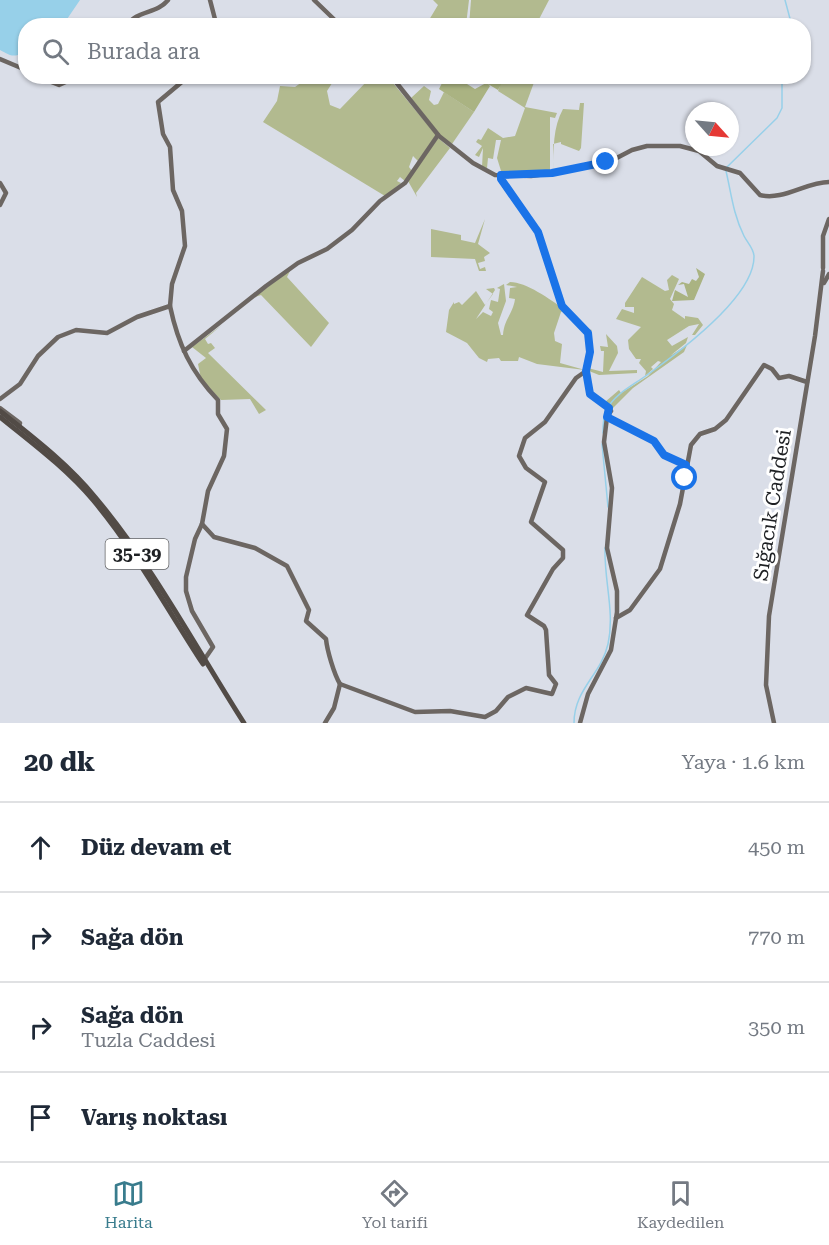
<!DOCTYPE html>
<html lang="tr">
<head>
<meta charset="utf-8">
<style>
	:root { --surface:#fff; --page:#f6f6f7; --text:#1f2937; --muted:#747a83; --line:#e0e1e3; --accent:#397c8d }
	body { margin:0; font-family:"Roboto Serif",serif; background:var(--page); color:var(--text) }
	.compass { position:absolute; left:685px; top:102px; width:54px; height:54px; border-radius:50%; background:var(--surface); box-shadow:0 2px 4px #0004; rotate:117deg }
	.stop { position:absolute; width:18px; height:18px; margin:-14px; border:4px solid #1a73e8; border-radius:50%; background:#fff }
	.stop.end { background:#1a73e8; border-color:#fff; box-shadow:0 2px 6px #0008 }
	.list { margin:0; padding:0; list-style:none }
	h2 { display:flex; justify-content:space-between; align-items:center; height:78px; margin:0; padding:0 24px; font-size:26px }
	h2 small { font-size:20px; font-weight:400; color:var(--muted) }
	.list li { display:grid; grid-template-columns:39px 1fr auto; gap:18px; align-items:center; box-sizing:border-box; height:90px; padding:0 24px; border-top:2px solid var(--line) }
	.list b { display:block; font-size:22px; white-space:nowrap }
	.list p { margin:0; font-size:20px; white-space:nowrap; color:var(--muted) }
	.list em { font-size:20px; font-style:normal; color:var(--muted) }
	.icon { flex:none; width:33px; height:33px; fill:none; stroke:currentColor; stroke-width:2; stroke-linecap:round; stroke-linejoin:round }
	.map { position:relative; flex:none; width:829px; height:723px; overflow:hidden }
	.search { position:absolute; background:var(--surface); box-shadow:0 2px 4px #0004; left:18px; right:18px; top:18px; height:66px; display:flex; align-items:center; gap:15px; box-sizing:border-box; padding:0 21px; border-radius:24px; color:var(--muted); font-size:22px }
	.sheet { height:438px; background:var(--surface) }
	nav { display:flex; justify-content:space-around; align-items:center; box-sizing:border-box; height:84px; border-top:2px solid var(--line); background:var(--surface); font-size:16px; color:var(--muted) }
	nav a { display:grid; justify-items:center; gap:3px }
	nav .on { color:var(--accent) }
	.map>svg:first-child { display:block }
	.green { fill:#b2ba8f }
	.forest { fill:#aab382 }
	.water { fill:#97d0e9 }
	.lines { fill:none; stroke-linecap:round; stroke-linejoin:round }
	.stream { stroke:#97d0e9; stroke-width:1.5 }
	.secondary { stroke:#6c6662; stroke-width:4.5 }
	.primary { stroke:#524b46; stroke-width:5 }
	.route { stroke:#1a73e8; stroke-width:8 }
	.labels { text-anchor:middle; stroke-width:6; stroke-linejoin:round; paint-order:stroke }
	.shield { fill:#fff; stroke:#626365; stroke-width:1.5 }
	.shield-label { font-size:18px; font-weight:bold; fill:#1e2023 }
	.street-label { font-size:20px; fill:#1e2023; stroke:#fff }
</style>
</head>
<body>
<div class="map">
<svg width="829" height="723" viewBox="0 0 829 723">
	<rect width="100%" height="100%" fill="#dadee8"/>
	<!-- green -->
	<g class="green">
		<path d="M433,0H469L466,25H426L438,5Z"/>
		<path d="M471,0H549L536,25L469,26Z"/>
		<path d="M309,77H336L327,91L330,105L340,109L371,77H388L436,135L418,161L413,156L409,167L412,171L405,181L400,177L397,181L401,183L385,196L263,122L277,101L280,86L295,87Z"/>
		<path d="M503,77H536L525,107L557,113L555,118L550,117V172L502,174L497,158L501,140H496L493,159L488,158L487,168L482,167L483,148L479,157L475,155L482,146L476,142L478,139L481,140L488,128L503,138L515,136L525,108L498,91Z"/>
		<path d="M424,86L431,91L429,100L434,105L438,104L444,92L474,112L452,144L441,136L411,98Z"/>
		<path d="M580,103H584L581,148L579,151L561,144V142L553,144L554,172C553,149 553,127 563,109L579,110Z"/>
		<path d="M438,138L450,148L416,193L417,197L408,181Z"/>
		<path d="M485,219L478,244L490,253L484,257L485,261L478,263L480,269L485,267L486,271H479L475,259L431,257V229L461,235V240L475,243Z"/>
		<path d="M291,269L287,277L329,323L311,347L261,295L255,297Z"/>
		<path d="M672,275L679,279L670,299L674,304L672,310L685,319V316L698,318L703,325L695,335H692L699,324L689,326L667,340L672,346L688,337L686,343L670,356L687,345L684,352L633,388L612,409L609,407L612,404L609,406L590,391L605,402L619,390L621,393L648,376L661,362L658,361L651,367L653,369L645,376L646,371L639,363L641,359H636L629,349L628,340L641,327L616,319L622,309L634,313V307H625V303L642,277L665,291L669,290L667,280Z"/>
		<path d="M510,282C526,282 550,299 565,310L561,312L554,333L555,341L562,344L560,363L585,370L537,364L519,357L518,361H501L499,358L488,359L487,362L479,358L467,343L446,332L449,310L454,302V304L459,302L462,305L476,291L485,305L493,294L486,289L494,288L495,290L476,319L483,312L491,316L493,312L489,309L491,300L498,302L500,289L497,288L504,284L506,301L498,323L501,335H503C504,319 513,314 515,299L509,298L510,288L517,287L506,285Z"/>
		<path d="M222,325L205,339L208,344L211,343L215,348L208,353L266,410L259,414L250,399L221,400L201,379L198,364L206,358L192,347Z"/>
		<path d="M588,329L592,330L589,333C593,346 590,356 588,368L603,372L604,351H601L600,346L608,347L606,334L617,346L618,353L609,371L637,370V373L599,375L589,371V379L586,370L591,348Z"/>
	</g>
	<!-- forest -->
	<g class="forest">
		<path d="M485,77L504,79L498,90L488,84L490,86L474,112L439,89L442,83L467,84L475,89L486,83Z"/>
		<path d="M696,268L705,274L694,300L672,301L675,290L688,297L684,284L678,285L682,282L689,284L692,279L696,281L699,277Z"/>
	</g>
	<!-- water -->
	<path class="water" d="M0,0H80L63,25L26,26L25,52C13,58 11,56 0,50Z"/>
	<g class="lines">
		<!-- stream -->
		<g class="stream">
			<path d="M785,0L792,26"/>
			<path d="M727,167L777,118L782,108V76"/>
			<path d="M603,433C603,426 603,417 606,410C616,393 632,386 647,375C678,353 755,297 754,256C754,249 747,242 744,236C733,214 731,192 726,171"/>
			<path d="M602,444L608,507"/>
			<path d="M574,723C574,689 601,675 608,644C615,612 604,581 605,548"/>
		</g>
		<!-- secondary -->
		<g class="secondary">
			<path d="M210,0L216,23L220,26"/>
			<path d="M314,0L341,26"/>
			<path d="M127,26C136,10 157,14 168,0"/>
			<path d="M0,59L26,70"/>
			<path d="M36,76L59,85L79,76"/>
			<path d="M391,76L439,136L473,163L495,175L531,176L566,171L609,162L632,150L647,146H680L699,151L717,166L740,173L760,195C783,201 806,182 829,182"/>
			<path d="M501,175L505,187L538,232L562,306L588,333L590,352L586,371L589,392L611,411L607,417L604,442L612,488L607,548L617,591V612L611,650L588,694L580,723"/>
			<path d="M0,183L6,193L0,205"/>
			<path d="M823,268V236L829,219"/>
			<path d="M824,283L829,274"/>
			<path d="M170,306L172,284L185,246L182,211L173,190L170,147L163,134L158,102L189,76"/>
			<path d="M184,351L266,286L298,263L327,249L352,230L380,201L405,183L438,135"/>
			<path d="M0,399L20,384L38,356L58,337L76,330L107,333L137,317L170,306C178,344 191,372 218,400V414L227,429L224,456L208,491L202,524L195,539L186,577V591L192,611L213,647L204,660"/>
			<path d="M0,408L20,423L19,426"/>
			<path d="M607,417L654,441L664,455L686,465"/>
			<path d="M202,524L214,537L255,548L287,566L309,610L306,621L326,639C327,650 334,674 340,684L415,712L450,711L485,717L496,711L508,697L526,688L552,694L556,684L549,675L546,630L544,626L527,615L553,569L563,558V550L531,522L545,482L526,468L519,456L525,438L545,422L576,378L586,371"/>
			<path d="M616,618L630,610L660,569L680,504L691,445L700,434L715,429L726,420L764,365L772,369L779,378L789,376L807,382"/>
			<path d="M325,723L334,708L340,684"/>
			<path d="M774,723L766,685L769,616L815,336L823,271"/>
		</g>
		<!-- primary -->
		<g class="primary">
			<path d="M0,411C34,438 68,464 95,497C153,566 196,648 244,723"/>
			<path d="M0,417C32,443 66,468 93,500C135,550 167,609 203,664"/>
		</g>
	</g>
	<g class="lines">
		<!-- route -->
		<path class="route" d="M606,162L552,173L501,175V179L538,232L562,306L588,333L590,352L586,371L590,394L609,408L607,417L654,441L664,455L686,465L685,478"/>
	</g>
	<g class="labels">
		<!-- shield labels -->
		<rect class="shield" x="105.5" y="539" width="63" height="30" rx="4.5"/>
		<g class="shield-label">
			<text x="137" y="560">35-39</text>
		</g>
		<!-- street labels -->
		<g class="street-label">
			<text transform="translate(772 505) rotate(-81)" y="7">Sığacık Caddesi</text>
		</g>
	</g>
</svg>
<svg class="compass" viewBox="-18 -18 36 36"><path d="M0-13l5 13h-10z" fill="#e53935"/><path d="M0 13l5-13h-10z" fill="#747a83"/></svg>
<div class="stop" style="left:685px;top:478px"></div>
<div class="stop end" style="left:606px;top:162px"></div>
<div class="search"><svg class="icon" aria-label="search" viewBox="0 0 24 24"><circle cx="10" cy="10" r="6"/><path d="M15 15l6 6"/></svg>Burada ara</div>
</div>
<section class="sheet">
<h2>20 dk<small>Yaya · 1.6 km</small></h2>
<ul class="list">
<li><svg class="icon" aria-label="ahead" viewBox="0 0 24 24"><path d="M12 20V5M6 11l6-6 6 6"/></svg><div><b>Düz devam et</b></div><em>450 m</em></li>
<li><svg class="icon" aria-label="right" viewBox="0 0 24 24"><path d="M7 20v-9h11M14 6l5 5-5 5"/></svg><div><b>Sağa dön</b></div><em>770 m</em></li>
<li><svg class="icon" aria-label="right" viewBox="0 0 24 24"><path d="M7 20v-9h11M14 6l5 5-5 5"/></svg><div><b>Sağa dön</b><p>Tuzla Caddesi</p></div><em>350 m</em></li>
<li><svg class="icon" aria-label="arrive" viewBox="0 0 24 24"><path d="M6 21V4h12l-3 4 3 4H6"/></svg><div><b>Varış noktası</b></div></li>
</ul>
</section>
<nav>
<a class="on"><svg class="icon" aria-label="map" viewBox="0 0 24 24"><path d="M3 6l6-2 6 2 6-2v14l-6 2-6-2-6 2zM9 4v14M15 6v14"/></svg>Harita</a>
<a><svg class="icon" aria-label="directions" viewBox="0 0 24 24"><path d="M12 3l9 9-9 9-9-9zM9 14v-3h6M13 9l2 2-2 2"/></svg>Yol tarifi</a>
<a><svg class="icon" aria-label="saved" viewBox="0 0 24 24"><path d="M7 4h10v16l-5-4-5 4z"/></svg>Kaydedilen</a>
</nav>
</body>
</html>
